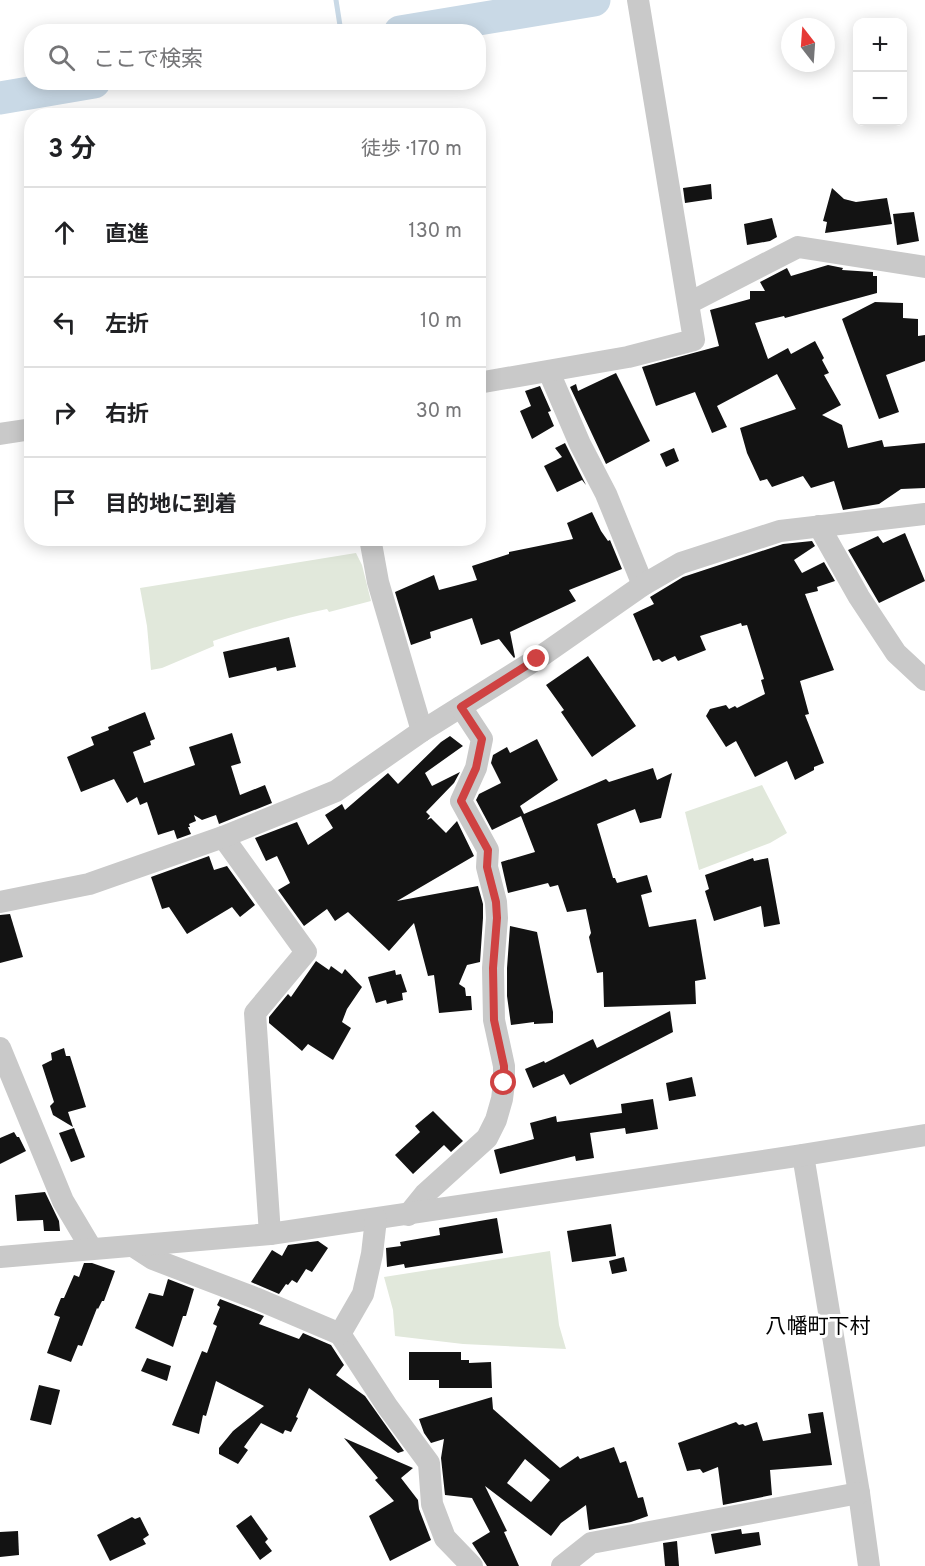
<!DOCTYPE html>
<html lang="ja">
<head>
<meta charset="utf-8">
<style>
	:root { --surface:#fff; --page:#f6f6f6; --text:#202124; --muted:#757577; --line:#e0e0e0 }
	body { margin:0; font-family:Overpass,"Noto Sans JP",sans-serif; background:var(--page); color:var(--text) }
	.controls { position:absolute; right:18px; top:18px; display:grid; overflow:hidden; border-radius:12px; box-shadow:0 3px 15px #0003 }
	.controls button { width:54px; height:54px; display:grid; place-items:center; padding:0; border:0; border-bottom:2px solid var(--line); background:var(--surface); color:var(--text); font:30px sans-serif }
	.compass { position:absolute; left:781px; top:18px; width:54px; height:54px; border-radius:50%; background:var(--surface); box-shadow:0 3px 15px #0003; rotate:343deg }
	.stop { position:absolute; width:18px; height:18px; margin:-14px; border:4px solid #cf4242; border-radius:50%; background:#fff }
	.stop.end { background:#cf4242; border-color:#fff; box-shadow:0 2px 6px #0008 }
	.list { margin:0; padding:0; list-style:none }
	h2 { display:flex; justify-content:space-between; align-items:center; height:78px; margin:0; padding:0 24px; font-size:26px }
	h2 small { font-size:20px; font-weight:400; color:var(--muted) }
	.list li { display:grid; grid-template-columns:39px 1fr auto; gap:18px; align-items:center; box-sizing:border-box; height:90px; padding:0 24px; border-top:2px solid var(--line) }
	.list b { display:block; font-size:22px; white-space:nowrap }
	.list em { font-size:20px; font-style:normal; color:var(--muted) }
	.icon { flex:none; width:33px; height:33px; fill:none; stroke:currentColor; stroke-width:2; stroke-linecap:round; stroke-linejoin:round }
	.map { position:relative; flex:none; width:925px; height:1566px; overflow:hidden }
	.search { position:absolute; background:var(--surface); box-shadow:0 3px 15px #0003; left:24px; top:24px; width:462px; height:66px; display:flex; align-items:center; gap:15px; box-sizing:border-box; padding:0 21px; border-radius:24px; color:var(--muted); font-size:22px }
	.panel { position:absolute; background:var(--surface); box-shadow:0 3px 15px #0003; left:24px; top:108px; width:462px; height:438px; border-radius:24px }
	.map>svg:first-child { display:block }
	.green { fill:#e1e8db }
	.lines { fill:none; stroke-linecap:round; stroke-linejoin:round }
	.stream { stroke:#c9d9e6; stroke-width:5 }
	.river { stroke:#c9d9e6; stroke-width:33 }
	.building { fill:#131313; fill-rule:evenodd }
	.minor { stroke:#c9c9c9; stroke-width:22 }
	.route { stroke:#cf4242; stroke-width:8 }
	.labels { text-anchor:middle; stroke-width:6; stroke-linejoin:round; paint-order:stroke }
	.quarter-label { font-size:21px; fill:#000; stroke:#fff }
</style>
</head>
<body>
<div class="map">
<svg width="925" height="1566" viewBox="0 0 925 1566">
	<rect width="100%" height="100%" fill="#fff"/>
	<!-- green -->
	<g class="green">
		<path d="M356,553L362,565L371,601L329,612L327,609C289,617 250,628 213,641L214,646L162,668L151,670L147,626L140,588Z"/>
		<path d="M762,785L787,833L770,843L699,870L685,812Z"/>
		<path d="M550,1251L559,1325L566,1349L463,1344L395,1336L393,1310L384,1277Z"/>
	</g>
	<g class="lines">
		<!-- stream -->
		<path class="stream" d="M336,0L341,32"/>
		<!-- river -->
		<g class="river">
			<path d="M400,32L594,0"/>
			<path d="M0,98L94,82"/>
		</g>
	</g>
	<!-- building -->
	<g class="building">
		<path d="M711,184L712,199L685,203L683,188Z"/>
		<path d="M832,188L844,199L856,202L887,198L892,224L825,233L827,222L823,221Z"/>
		<path d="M914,212L919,241L897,245L893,214Z"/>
		<path d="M772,218L777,237L770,241L747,245L744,224Z"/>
		<path d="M828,265L843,268L842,270L873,272V276H877V293L785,318L784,316L755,323L768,359L788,348L791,354L815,341L824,358L822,360L829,373L824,375L841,405L822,415L842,425L848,448L882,440L884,447L925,443V488L901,489L879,504L843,510L834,481L811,488L803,476L772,487L767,479L760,481L747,453L740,428L796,409L777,374L717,406L727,427L712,433L695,392L656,406L642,367L719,346L710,310L750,299V291H765L760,282L787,268L791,276Z"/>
		<path d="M875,302L903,303V318L918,319V336L925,335V361L886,375L899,412L879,419L842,319Z"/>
		<path d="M616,373L650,441L606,464L570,387L576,384L578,391Z"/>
		<path d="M540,386L551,411L548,412L554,426L532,439L520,411L531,406L525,391Z"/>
		<path d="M565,443L586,485L582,480L557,492L544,466L562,457L555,448Z"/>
		<path d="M674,448L679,461L666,467L660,454Z"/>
		<path d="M592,512L601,531L608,541L610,540L622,569L569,590L576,601L510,632L515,657L514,658L499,639L481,645L472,618L430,632L431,638L411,645L395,592L434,575L439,590L477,580L472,566L509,554V552L573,539L567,523Z"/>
		<path d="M905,533L925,581L879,603L848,550L878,536L883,543Z"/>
		<path d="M812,541L815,546L794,560L802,573L824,562L835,581L817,587L818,591L805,594L834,670L800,681L809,714L805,715L824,763L814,767V770L795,780L787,761L755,777L736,741L726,747L706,716L710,709L726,705L729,709L735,706L737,708L765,694L761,680L764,679L747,625L742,626L741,623L700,636L706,650L678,661L675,656L662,662L659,659L653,661L633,614L654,604L650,597L683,577L783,544Z"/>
		<path d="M289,637L296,667L277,671L276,667L229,678L223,652Z"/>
		<path d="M588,656L636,726L592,757L561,712L564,710L546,685Z"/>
		<path d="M145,712L155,739L150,741L151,745L133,752L144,783L195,765L189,747L232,733L241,763L231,766L240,795L265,785L272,803L219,824L216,815L202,820L194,815L196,821L189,824L190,827H188L191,834L177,839L174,830L158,835L147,802L140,805L137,797L127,803L114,779L81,792L67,757L94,745L91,737L109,730L108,727Z"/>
		<path d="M450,736L463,746L425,773L432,786L460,772L454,783L426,812L430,816L427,820L431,818L446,833L457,821L474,856L397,901L478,886L483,904V918L480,962L467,965L459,984L465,988L466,996H471L472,1010L439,1013L434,975L428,976L414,923L389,951L348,912L335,921L327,909L304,926L278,890L290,883L277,856L266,861L255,838L297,822L308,845L333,828L325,815L342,804L345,810L388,773L398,784L441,742Z"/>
		<path d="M537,739L558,780L520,806L524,814L606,779L609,782L653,768L657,780L672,773L661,818L640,823L635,809L597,824L613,878H615L617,883L647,875L652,892L641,895L649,927L696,919L706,979L695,981L696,1004L604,1007L603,972L597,973L589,937L591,933L586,909L567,912L558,885L550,887L548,883L508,893L501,862L535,852L521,816L492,830L476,800L479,794L501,783L491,763L493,755L507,747L510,753Z"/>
		<path d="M209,856L214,870L227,866L255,905L240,917L232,907L187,934L169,907L162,909L151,877Z"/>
		<path d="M753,858L754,861L768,858L780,924L764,927L761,906L714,921L705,891L709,889L705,875Z"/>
		<path d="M10,914L23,957L0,963V915Z"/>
		<path d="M510,926L537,932L553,1012V1023L534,1024V1022L511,1025L507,996V968Z"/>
		<path d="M316,961L329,970L331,966L342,974L345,969L362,987L347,1009L342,1022L351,1028L333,1060L308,1044L302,1051L269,1023V1017L288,994L291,997Z"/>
		<path d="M395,970L396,975L401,974L407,992L402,993L403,1000L387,1004L386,1000L376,1003L368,977Z"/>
		<path d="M670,1011L673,1032L570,1085L564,1074L533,1088L525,1069L544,1061L545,1063L593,1039L597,1048Z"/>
		<path d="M64,1048L66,1056H70L86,1107L68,1112L73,1127L53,1115L50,1106L54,1102L42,1065L52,1060L51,1053Z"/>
		<path d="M692,1077L696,1096L669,1101L666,1083Z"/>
		<path d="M653,1099L658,1129L626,1134L625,1128L590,1133L594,1158L576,1161L575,1156L500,1174L494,1150L534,1139L530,1123L556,1116L557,1122L622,1113L621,1104Z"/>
		<path d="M433,1111L463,1141L451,1152L444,1145L413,1174L395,1155L420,1132L415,1126Z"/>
		<path d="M74,1128L85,1157L71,1162L59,1133Z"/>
		<path d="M14,1132L17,1137H19L26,1151L0,1164V1138Z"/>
		<path d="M45,1192L59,1221L60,1231H44L43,1220L17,1221L15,1195Z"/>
		<path d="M497,1218L503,1253L405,1268L404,1264L387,1267L386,1248L401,1246L400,1242L440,1235L439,1228Z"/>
		<path d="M611,1224L616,1256L572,1262L567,1231Z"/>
		<path d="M318,1241L328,1248L312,1272L306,1269L297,1283L292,1280L288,1285L286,1284L279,1294L251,1282L272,1250L282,1256L288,1245Z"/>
		<path d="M624,1257L627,1271L612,1274L609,1261Z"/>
		<path d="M84,1263H92L115,1271L104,1301H102L98,1309L97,1308L82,1346L78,1345L71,1362L47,1353L60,1317L54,1315L61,1298H64L74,1275L79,1277Z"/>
		<path d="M168,1279L194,1289L186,1316H183L173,1347L135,1328L149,1293L163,1296Z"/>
		<path d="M220,1299L264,1316L259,1324L299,1339L303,1333L331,1345L344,1365L336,1375L365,1396L404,1451L398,1453L309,1388L296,1417L298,1418L291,1432L285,1430L283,1434L261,1423L244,1447L248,1450L238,1464L219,1454V1448L233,1431L264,1406L216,1381L206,1416L203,1415L199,1434L172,1425L202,1351L207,1353L217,1326L213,1324L220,1307L217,1305Z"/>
		<path d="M409,1352H461V1360H469V1363L491,1362L492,1388H439V1380H409Z"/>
		<path d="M147,1358L171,1366L167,1381L141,1371Z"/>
		<path d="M39,1385L60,1390L51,1425L30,1420Z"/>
		<path d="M492,1397L493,1409L560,1468L578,1456L580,1459L614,1447L620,1463L626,1461L638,1498L643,1497L648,1516L631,1522L589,1530L586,1505L561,1523L551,1536L485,1486L507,1531L504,1532L519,1566H487L472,1543L490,1532L472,1498L445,1495L441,1458L444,1439L431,1443L424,1433L419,1419ZM525,1459L550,1480L531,1502L507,1483Z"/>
		<path d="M823,1412L832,1465L770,1470L772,1495L723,1505L718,1467L703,1473L700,1469L687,1471L678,1443L736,1422L739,1425L743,1424L745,1426L757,1422L763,1441L811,1433L808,1414Z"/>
		<path d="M344,1438L413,1468L401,1478L418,1500L419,1509L431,1540L390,1561L369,1516L394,1501L375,1480L378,1478Z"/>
		<path d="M251,1515L268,1539L265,1542L272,1551L260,1560L236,1526Z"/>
		<path d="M132,1517L135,1519L140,1517L149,1535L143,1539L146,1544L110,1561L97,1535Z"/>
		<path d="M741,1529L742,1534L759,1532L761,1545L715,1554L711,1534Z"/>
		<path d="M18,1531L19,1555L0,1557V1532Z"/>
		<path d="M677,1541L679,1566H665L663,1543Z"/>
	</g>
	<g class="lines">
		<!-- minor -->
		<g class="minor">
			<path d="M689,303L798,247L925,267"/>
			<path d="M549,372L580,444L606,494L643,585"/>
			<path d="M478,383L628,357L694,340L638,0"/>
			<path d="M0,434L32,429"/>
			<path d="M819,526L859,597L896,653L925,680"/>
			<path d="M370,538L378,582L422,731"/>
			<path d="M223,837L306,952L255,1013L270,1234"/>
			<path d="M0,902L89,884L223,837L336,791L422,731L537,659L643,585L681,563L780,531L925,514"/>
			<path d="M0,1048L63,1201L91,1248"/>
			<path d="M803,1155L859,1493L869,1566"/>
			<path d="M408,1215L425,1194L487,1138L496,1120L502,1099L504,1083V1066L494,1020L493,968L497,918L496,902L487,867L488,850L461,801L476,768L482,739L461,707"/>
			<path d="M133,1246L153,1259L255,1298L340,1334L387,1406L429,1463L432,1504L445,1538L472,1566"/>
			<path d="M0,1257L270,1234L803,1155L925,1135"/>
			<path d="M340,1334L363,1294L372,1254L376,1219"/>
			<path d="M562,1566L591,1543L859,1493"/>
		</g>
	</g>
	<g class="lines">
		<!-- route -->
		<path class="route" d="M504,1083V1066L494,1020L493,968L497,918L496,902L487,867L488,850L461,801L476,768L482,739L461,707L537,659"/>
	</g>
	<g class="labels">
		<!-- quarter labels -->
		<g class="quarter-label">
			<text x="818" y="1333">八幡町下村</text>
		</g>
	</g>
</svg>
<div class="controls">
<button>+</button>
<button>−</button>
</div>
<svg class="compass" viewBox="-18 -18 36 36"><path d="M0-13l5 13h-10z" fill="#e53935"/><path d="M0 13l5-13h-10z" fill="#757577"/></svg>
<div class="stop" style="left:504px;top:1083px"></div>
<div class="stop end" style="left:537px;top:659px"></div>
<div class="search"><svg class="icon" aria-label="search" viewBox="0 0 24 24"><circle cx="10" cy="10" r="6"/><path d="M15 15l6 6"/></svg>ここで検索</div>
<section class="panel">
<h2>3 分<small>徒歩 · 170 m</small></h2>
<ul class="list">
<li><svg class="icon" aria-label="ahead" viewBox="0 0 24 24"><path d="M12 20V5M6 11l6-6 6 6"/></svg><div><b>直進</b></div><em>130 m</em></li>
<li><svg class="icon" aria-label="left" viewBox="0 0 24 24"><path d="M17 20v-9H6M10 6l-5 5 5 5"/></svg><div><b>左折</b></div><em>10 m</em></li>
<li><svg class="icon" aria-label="right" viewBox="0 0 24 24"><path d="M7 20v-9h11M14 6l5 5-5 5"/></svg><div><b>右折</b></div><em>30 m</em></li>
<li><svg class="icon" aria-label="arrive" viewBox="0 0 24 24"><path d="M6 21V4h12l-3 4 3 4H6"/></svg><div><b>目的地に到着</b></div></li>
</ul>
</section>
</div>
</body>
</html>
